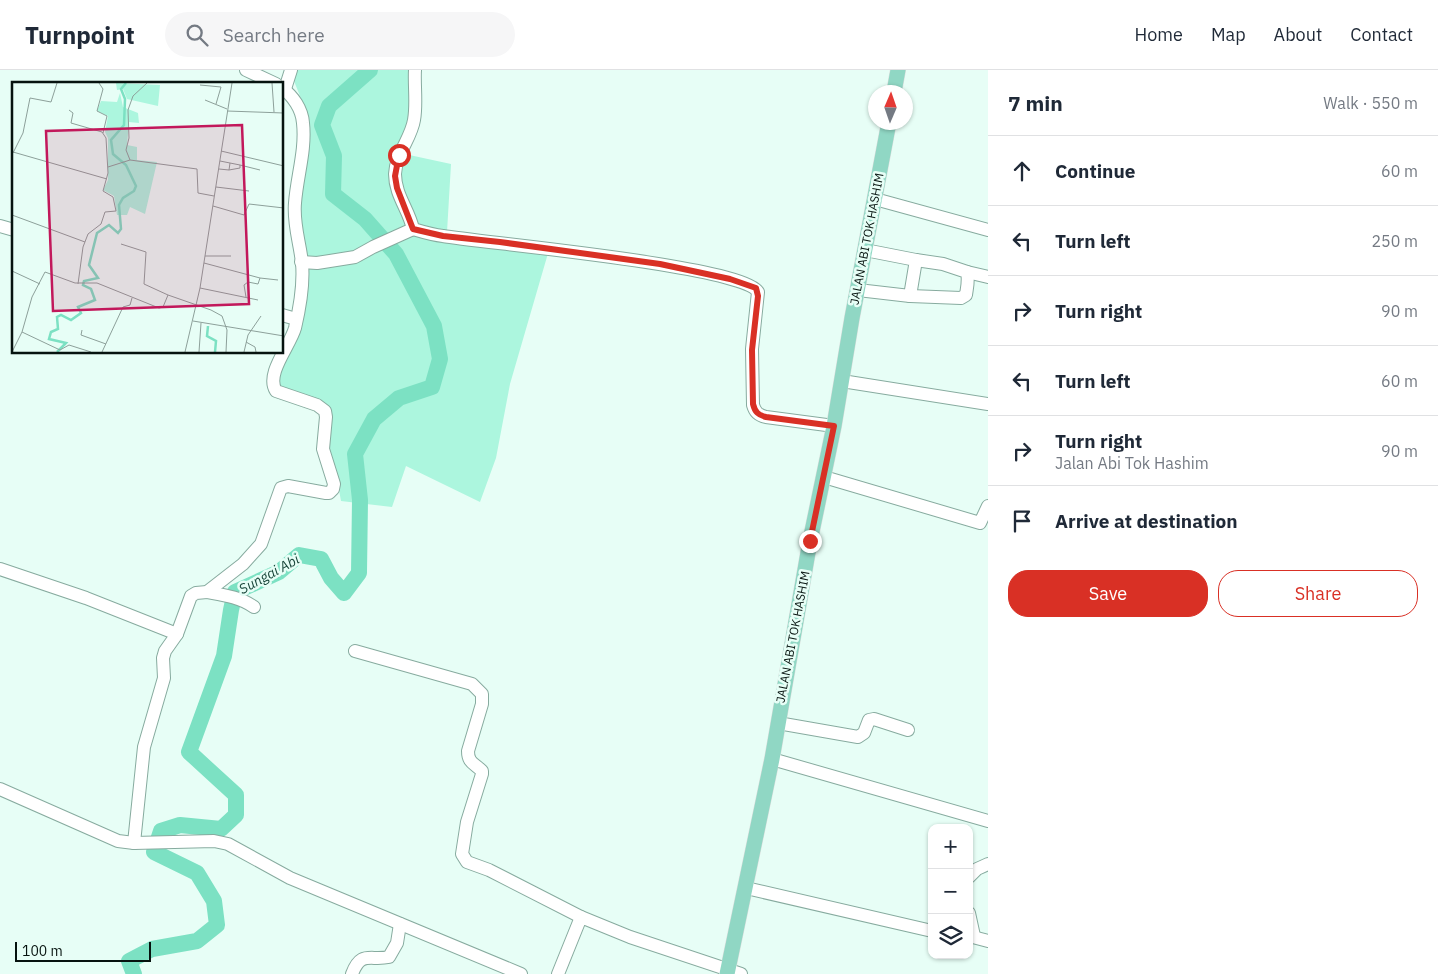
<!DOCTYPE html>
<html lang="en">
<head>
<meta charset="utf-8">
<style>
	:root { --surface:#fff; --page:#f6f6f7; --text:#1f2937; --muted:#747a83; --line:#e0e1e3; --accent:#d93025 }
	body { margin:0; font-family:"IBM Plex Sans",sans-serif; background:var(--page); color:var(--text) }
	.controls { position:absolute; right:15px; bottom:15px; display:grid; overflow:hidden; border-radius:10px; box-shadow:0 1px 4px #0004 }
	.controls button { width:45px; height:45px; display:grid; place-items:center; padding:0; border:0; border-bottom:1px solid var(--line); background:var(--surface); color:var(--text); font:25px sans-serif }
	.compass { position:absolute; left:868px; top:15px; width:45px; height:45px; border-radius:50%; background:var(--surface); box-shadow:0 1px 4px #0004; rotate:2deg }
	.scale { position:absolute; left:15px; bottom:12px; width:136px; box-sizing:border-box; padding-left:5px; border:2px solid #06130f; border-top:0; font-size:14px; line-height:18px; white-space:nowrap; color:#06130f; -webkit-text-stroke:4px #e7fef6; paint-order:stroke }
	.stop { position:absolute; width:15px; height:15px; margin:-11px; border:4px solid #d93025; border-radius:50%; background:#fff }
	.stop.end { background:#d93025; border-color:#fff; box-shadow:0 1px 5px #0008 }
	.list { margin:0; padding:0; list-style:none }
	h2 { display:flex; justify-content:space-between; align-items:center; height:65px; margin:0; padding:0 20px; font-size:21px }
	h2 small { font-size:16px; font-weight:400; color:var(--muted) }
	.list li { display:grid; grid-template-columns:32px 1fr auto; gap:15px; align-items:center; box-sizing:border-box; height:70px; padding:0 20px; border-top:1px solid var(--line) }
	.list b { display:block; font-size:19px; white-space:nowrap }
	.list p { margin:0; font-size:16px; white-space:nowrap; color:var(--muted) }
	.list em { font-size:16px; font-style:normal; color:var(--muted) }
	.actions { display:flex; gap:10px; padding:15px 20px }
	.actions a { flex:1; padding:11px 0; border:1px solid var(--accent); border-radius:20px; text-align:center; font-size:18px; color:var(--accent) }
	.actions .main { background:var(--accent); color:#fff }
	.icon { flex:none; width:28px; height:28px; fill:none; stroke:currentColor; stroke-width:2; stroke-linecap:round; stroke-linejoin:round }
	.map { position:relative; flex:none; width:988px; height:904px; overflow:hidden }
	header { display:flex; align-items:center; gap:30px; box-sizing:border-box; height:70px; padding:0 25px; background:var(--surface); border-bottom:1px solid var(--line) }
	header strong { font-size:24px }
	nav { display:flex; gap:28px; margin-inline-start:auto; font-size:18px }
	.search { width:350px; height:45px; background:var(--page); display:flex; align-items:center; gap:12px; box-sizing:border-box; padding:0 18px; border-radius:28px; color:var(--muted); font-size:19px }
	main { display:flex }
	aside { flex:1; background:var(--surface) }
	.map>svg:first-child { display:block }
	.green { fill:#acf6de }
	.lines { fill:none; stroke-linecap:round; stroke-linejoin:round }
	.river { stroke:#7ce1c3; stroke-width:16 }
	.minor-casing { stroke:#87ab9f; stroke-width:14 }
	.major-casing { stroke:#dcdedd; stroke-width:16 }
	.minor { stroke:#fff; stroke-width:12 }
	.major { stroke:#90d7c4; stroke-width:15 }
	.route { stroke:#d93025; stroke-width:6 }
	.labels { text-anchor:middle; stroke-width:5; stroke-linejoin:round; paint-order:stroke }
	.street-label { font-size:12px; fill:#06130f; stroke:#e7fef6 }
	.water-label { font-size:14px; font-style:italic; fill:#184539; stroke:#e7fef6 }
	.inset-river { fill:none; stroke:#7ce1c3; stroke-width:2.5 }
	.inset-road { fill:none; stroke:#8da09a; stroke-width:1 }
	.view { fill:#c2185b; fill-opacity:0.15; stroke:#c2185b; stroke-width:2.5 }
	.inset-edge { fill:none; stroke:#06130f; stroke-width:2.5 }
</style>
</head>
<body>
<header>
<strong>Turnpoint</strong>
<div class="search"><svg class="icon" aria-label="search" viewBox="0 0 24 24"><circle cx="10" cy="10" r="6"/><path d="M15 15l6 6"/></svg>Search here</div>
<nav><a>Home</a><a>Map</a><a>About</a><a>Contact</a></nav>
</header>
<main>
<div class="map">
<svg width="988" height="904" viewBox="0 0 988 904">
	<rect width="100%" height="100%" fill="#e7fef6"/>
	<!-- green -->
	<path class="green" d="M297,0H414L413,54L400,83L451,94L447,162L551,173L510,314L496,388L480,432L406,396L392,437L341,431L337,409L326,374L329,339L279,322L276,305L301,254L294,128L308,46L294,11Z"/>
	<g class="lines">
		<!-- river -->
		<path class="river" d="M134,904L129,891L152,879L197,871L217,855L214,831L197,803L154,782L161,761L180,755L221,759L236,745V725L189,682L224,586L231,540L235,522L279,502L299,485L321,489L331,508L344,523L359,503L360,430L355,384L374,349L399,328L432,317L440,289L434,256L396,184L365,149L333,124L334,86L322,55L329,36L370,0"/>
		<!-- minor casing -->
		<g class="minor-casing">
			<g id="minor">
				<path d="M246,0L276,14"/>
				<path d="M415,0C414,16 417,34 414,50C411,69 396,83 395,104C395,125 409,140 413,159C423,162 433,165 443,166C484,173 744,196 758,222L752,279L753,335C755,342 758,345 766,347L834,356"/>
				<path d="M285,19L291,0"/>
				<path d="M875,129L988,160"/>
				<path d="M0,156L14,160"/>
				<path d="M301,192L317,193L355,187L373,177L413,159"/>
				<path d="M967,202L988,207"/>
				<path d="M858,220L910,226L916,190L865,180"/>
				<path d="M910,226L961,228L966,225C967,217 969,210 967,202L943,194L916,190"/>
				<path d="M282,245L296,249"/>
				<path d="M842,311L988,334"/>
				<path d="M824,407L980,453L988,436"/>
				<path d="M0,499L86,528L177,564"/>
				<path d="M207,522C224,525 240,527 254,537"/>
				<path d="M355,581L472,614L482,624V634L468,681C468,693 474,693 482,701V704L467,752L462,784L467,792L489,800L581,847"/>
				<path d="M778,653L858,667L864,663L869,650L874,649L908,660"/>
				<path d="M772,689L988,751"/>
				<path d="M0,719L118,771L134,773L214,771L228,774L290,808L521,904"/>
				<path d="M134,773L144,677L164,608L163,588L165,581L177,564L191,526L196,523L207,522L243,494L261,474L281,418L288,416L326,423H329L333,419L334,414L323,379L326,347L325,341L317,335L276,321C265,304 290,276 295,258C300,237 304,215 302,193C300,173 293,154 295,133C297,106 306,80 303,53C302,39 293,26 282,18"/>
				<path d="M969,807L977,799L988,794"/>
				<path d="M746,818L932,861"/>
				<path d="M969,843L974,866"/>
				<path d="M969,866L988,871"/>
				<path d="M352,904C361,880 370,891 389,887L397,873L400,854"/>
				<path d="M558,904L581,847L630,867L741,904"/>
			</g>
		</g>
		<!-- major casing -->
		<g class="major-casing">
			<g id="major">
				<path d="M894,22L898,0"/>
				<path d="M727,904L772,689L810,471L834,356L852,248L889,52"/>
			</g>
		</g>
		<!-- minor -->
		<use href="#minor" class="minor"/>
		<!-- major -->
		<use href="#major" class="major"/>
	</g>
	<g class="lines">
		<!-- route -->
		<path class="route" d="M399,85L395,106L397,118L413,159L443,166L500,172L660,194L730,209L756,218L758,226L752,280L753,334C755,342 758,345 766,347L834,356L810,471"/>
	</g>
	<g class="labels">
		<!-- street labels -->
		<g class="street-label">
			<text transform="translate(867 169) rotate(-79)" y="4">JALAN ABI TOK HASHIM</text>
			<text transform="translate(793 567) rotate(-79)" y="4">JALAN ABI TOK HASHIM</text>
		</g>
		<!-- water labels -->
		<g class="water-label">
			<text transform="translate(269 504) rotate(-29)" y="5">Sungai Abi</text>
		</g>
	</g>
	<!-- overview -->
	<g transform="translate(12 12)">
		<rect width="271" height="271" fill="#e7fef6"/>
		<path d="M104,1L148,3L146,24L115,17L111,7L105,8ZM108,11L111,25L126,31L127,41L117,40L115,63L125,65V78L145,80L133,132L118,125L115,133H105L102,114L91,108L96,98V56L93,50L96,34L85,29L89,19L105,20Z" fill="#acf6de"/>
		<path class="inset-river" d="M196,244L195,254L204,259L203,270M45,270L54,261L37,257L39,250L46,247L45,235L49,233L59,238L69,231L66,225L83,218L79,207L71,203L72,199L86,196L77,183L85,151L97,143L106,151L109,147L107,123L111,116L122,109L124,104L114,83L101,72L99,58L112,43L113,17L109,7L114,1"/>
		<path class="inset-road" d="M87,1L91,7L85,29L95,34L91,51M135,1L121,14L116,28L117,56L114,68L118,78L185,87L186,111L202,114M260,1L262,30M188,3L209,5L204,22M193,18L215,27M57,28L61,31L59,41L90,50L94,56L96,91L91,109L101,115L104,129L93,130L89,142L76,152L71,165L66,202M215,29L272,31M209,69L272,84M1,70L95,97M1,71L11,51L18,16L39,20L45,1M228,83L248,88M96,85L118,78M207,87L217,88L218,81L208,79M217,88L228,86V83L218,81M204,105L237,109M201,124L232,133L237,122L272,126M0,133L73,160M109,162L134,170L132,202L156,213M193,174H219M192,181L248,196L246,202L236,200L232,203L234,215M0,189L28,202M248,196L266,198M188,206L246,218M181,239L272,254M70,248L69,253L94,262M234,260L243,265L244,270M0,270L10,250M79,270L57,263L48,268L10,250L20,215L33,190L63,201H85L147,226L151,225L156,213L199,228L210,234L215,248L214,270M90,270L111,225L118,223L120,216M173,270L188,206L220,1M187,270L189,241M232,270L236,253L249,234"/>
		<path class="view" d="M230,43L237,222L41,229L34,49Z"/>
		<rect width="271" height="271" class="inset-edge"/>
	</g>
</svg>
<div class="controls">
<button>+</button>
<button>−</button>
<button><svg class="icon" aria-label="layers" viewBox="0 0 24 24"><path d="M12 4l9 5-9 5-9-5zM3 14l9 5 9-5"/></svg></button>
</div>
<svg class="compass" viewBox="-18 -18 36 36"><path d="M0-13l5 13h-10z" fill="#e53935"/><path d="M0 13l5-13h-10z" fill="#747a83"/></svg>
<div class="scale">100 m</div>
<div class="stop" style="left:399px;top:85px"></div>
<div class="stop end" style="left:810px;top:471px"></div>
</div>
<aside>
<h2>7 min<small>Walk · 550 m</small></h2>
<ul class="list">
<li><svg class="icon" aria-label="ahead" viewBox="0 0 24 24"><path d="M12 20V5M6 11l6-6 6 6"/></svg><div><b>Continue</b></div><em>60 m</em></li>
<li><svg class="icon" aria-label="left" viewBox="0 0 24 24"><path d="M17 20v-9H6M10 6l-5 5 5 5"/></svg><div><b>Turn left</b></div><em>250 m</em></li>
<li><svg class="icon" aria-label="right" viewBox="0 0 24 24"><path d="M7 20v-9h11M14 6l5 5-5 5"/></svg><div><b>Turn right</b></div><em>90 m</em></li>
<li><svg class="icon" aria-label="left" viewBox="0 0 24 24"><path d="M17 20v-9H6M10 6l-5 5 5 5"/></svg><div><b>Turn left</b></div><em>60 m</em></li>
<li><svg class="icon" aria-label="right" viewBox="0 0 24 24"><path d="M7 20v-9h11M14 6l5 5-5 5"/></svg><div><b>Turn right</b><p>Jalan Abi Tok Hashim</p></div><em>90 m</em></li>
<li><svg class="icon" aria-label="arrive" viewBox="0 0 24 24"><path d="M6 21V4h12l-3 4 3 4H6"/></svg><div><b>Arrive at destination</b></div></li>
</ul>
<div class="actions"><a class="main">Save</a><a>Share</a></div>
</aside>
</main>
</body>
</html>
